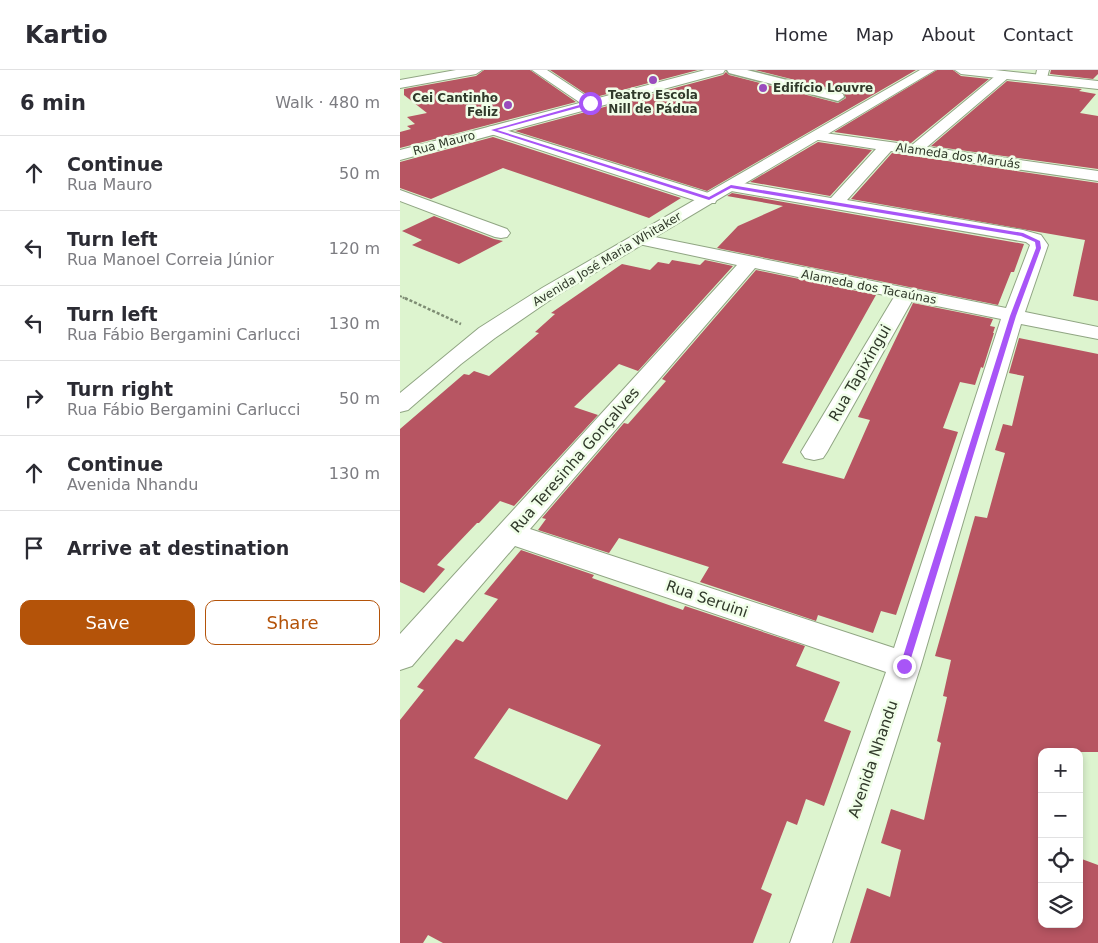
<!DOCTYPE html>
<html lang="en">
<head>
<meta charset="utf-8">
<style>
	:root { --surface:#fff; --page:#f2f2f3; --text:#2b2b33; --muted:#7c7c81; --line:#e1e1e2; --accent:#b45309 }
	body { margin:0; font-family:"DejaVu Sans",sans-serif; background:var(--page); color:var(--text) }
	.controls { position:absolute; right:15px; bottom:15px; display:grid; overflow:hidden; border-radius:10px; box-shadow:0 2px 8px #0003 }
	.controls button { width:45px; height:45px; display:grid; place-items:center; padding:0; border:0; border-bottom:1px solid var(--line); background:var(--surface); color:var(--text); font:25px sans-serif }
	.stop { position:absolute; width:15px; height:15px; margin:-11px; border:4px solid #a855f7; border-radius:50%; background:#fff }
	.stop.end { background:#a855f7; border-color:#fff; box-shadow:0 1px 5px #0008 }
	.list { margin:0; padding:0; list-style:none }
	h2 { display:flex; justify-content:space-between; align-items:center; height:65px; margin:0; padding:0 20px; font-size:21px }
	h2 small { font-size:16px; font-weight:400; color:var(--muted) }
	.list li { display:grid; grid-template-columns:32px 1fr auto; gap:15px; align-items:center; box-sizing:border-box; height:75px; padding:0 20px; border-top:1px solid var(--line) }
	.list b { display:block; font-size:19px; white-space:nowrap }
	.list p { margin:0; font-size:16px; white-space:nowrap; color:var(--muted) }
	.list em { font-size:16px; font-style:normal; color:var(--muted) }
	.actions { display:flex; gap:10px; padding:15px 20px }
	.actions a { flex:1; padding:11px 0; border:1px solid var(--accent); border-radius:10px; text-align:center; font-size:18px; color:var(--accent) }
	.actions .main { background:var(--accent); color:#fff }
	.icon { flex:none; width:28px; height:28px; fill:none; stroke:currentColor; stroke-width:2; stroke-linecap:round; stroke-linejoin:round }
	.map { position:relative; flex:none; width:698px; height:873px; overflow:hidden }
	header { display:flex; align-items:center; gap:30px; box-sizing:border-box; height:70px; padding:0 25px; background:var(--surface); border-bottom:1px solid var(--line) }
	header strong { font-size:24px }
	nav { display:flex; gap:28px; margin-inline-start:auto; font-size:18px }
	main { display:flex }
	aside { flex:1; background:var(--surface) }
	.map>svg:first-child { display:block }
	.building { fill:#b75562; fill-rule:evenodd }
	.lines { fill:none; stroke-linecap:round; stroke-linejoin:round }
	.pedestrian-casing { stroke:#90a583; stroke-width:3 }
	.minor-casing { stroke:#90a583; stroke-width:2 }
	.tertiary-casing { stroke:#90a583; stroke-width:2 }
	.path-far1 { stroke:#7e8d74; stroke-width:2; stroke-dasharray:2 1; stroke-linecap:butt }
	.path { stroke:#7e8d74; stroke-width:2.5; stroke-dasharray:3 2; stroke-linecap:butt }
	.pedestrian { fill:#fff; fill-rule:evenodd }
	.minor { fill:#fff; fill-rule:evenodd }
	.tertiary { fill:#fff; fill-rule:evenodd }
	.route { fill:#a855f7 }
	.poi-dot { fill:#9a4cbd; stroke:#f0fee8; stroke-width:2 }
	.labels { text-anchor:middle; stroke-width:5; stroke-linejoin:round; paint-order:stroke }
	.far-poi-label { font-size:12px; font-weight:bold; fill:#30392a; stroke:#f0fee8; text-anchor:start }
	.far-street-label { font-size:12px; fill:#30392a; stroke:#f0fee8 }
	.street-label { font-size:15px; fill:#30392a; stroke:#f0fee8 }
</style>
</head>
<body>
<header>
<strong>Kartio</strong>
<nav><a>Home</a><a>Map</a><a>About</a><a>Contact</a></nav>
</header>
<main>
<aside>
<h2>6 min<small>Walk · 480 m</small></h2>
<ul class="list">
<li><svg class="icon" aria-label="ahead" viewBox="0 0 24 24"><path d="M12 20V5M6 11l6-6 6 6"/></svg><div><b>Continue</b><p>Rua Mauro</p></div><em>50 m</em></li>
<li><svg class="icon" aria-label="left" viewBox="0 0 24 24"><path d="M17 20v-9H6M10 6l-5 5 5 5"/></svg><div><b>Turn left</b><p>Rua Manoel Correia Júnior</p></div><em>120 m</em></li>
<li><svg class="icon" aria-label="left" viewBox="0 0 24 24"><path d="M17 20v-9H6M10 6l-5 5 5 5"/></svg><div><b>Turn left</b><p>Rua Fábio Bergamini Carlucci</p></div><em>130 m</em></li>
<li><svg class="icon" aria-label="right" viewBox="0 0 24 24"><path d="M7 20v-9h11M14 6l5 5-5 5"/></svg><div><b>Turn right</b><p>Rua Fábio Bergamini Carlucci</p></div><em>50 m</em></li>
<li><svg class="icon" aria-label="ahead" viewBox="0 0 24 24"><path d="M12 20V5M6 11l6-6 6 6"/></svg><div><b>Continue</b><p>Avenida Nhandu</p></div><em>130 m</em></li>
<li><svg class="icon" aria-label="arrive" viewBox="0 0 24 24"><path d="M6 21V4h12l-3 4 3 4H6"/></svg><div><b>Arrive at destination</b></div></li>
</ul>
<div class="actions"><a class="main">Save</a><a>Share</a></div>
</aside>
<div class="map">
<svg width="698" height="873" viewBox="0 0 698 873">
	<rect width="100%" height="100%" fill="#ddf4cf"/>
	<!-- building -->
	<g class="building">
		<path d="M84,0H130L176,32L0,78V62L11,59L7,56L15,54L7,47L27,43L4,25V19L76,6Z"/>
		<path d="M150,0H298L192,28Z"/>
		<path d="M355,0H516L307,121L115,61L323,5L326,2L329,5L438,33L446,28L443,22Z"/>
		<path d="M537,0H553L561,6L589,9L511,73L434,62Z"/>
		<path d="M651,0H698V4L693,9L650,4Z"/>
		<path d="M607,11L682,19L679,21L696,24L680,43L698,46V99L531,76Z"/>
		<path d="M93,67L281,128L249,148L103,98L31,129L0,118V92Z"/>
		<path d="M418,72L472,80L430,126L350,112Z"/>
		<path d="M492,83L698,113V231L673,226L685,170L451,129Z"/>
		<path d="M332,123L624,174L614,202H611L598,235L317,178L338,156L383,136L327,126Z"/>
		<path d="M34,146L94,169L103,171L59,194L12,175L22,170L2,161Z"/>
		<path d="M272,190L300,195L305,190L333,196L238,301L219,294L174,337L198,345L114,436L100,431L79,453H77L37,495L45,499L24,523L0,512V359L64,304L69,305L74,301L89,306L139,263L135,262L155,244L151,243L222,194L250,200L258,192L269,194Z"/>
		<path d="M356,200L476,225L382,393L444,409L470,350L458,347L513,233L593,249L590,256L595,257L593,263H594L583,298L581,297L575,315L560,312L543,358L558,362L496,545L481,541L473,563L418,545L416,551L300,512L309,497L219,468L209,483L138,460L146,449L142,448L224,353L228,354L266,311L262,309Z"/>
		<path d="M619,268L698,284V682H642V854H679V788L698,795V873H450L467,818L490,827L501,780L481,773L491,739L524,750L541,673L537,671L547,627L543,626L551,590L535,586L575,446L587,448L605,383L595,380L603,354L612,356L624,306L609,303Z"/>
		<path d="M121,480L194,505L192,508L283,540L285,536L405,576L396,596L440,612L424,651L451,661L424,736L406,729L397,755L387,751L361,819L372,824L353,873H43L28,865L23,873H0V650L24,620L17,617L56,569L63,572L98,529L84,524ZM109,638L201,675L167,730L74,688Z"/>
	</g>
	<g class="lines">
		<!-- pedestrian casing -->
		<g class="pedestrian-casing">
			<path id="pedestrian" d="M327,0H347L443,24L444,27L438,31L329,3Z"/>
		</g>
		<!-- minor casing -->
		<g class="minor-casing">
			<g id="minor">
				<path d="M56,0H82L76,4L0,18V10Z"/>
				<path d="M132,0H147L197,33L190,37L185,36Z"/>
				<path d="M637,0H649L646,12H636L635,9Z"/>
				<path d="M604,1L610,5L608,8L527,77L698,101V111L491,81L447,130L623,160L641,165L648,175L625,242L698,257V269L621,254L521,595L432,873H390L486,602L115,476L12,596L0,600V564L337,195L234,173L231,169L234,165L240,164L606,238L630,175L626,172L331,121L325,119L323,116L325,113L331,111L431,128L476,79L412,69L410,66L412,63L417,62L512,75L600,2ZM355,198L494,227L401,382L405,388L414,390L423,388L427,382L512,231L601,249L494,578L130,459Z"/>
				<path d="M93,56L315,125L317,129L315,133H303L88,63L86,60L88,57Z"/>
				<path d="M0,120L107,159L110,163L107,167L101,168L95,167L0,131Z"/>
			</g>
		</g>
		<!-- tertiary casing -->
		<g class="tertiary-casing">
			<g id="tertiary">
				<path d="M305,0H325L323,3L0,90V80Z"/>
				<path d="M520,0H535L156,226L95,268L61,294L8,340L0,342V323L79,258L142,218Z"/>
				<path d="M555,0H595L698,11V19L561,4Z"/>
			</g>
		</g>
		<!-- path-far1 -->
		<path class="path-far1" d="M0,226L8,230"/>
		<!-- path -->
		<path class="path" d="M5,228L61,254"/>
		<!-- pedestrian -->
		<use href="#pedestrian" class="pedestrian"/>
		<!-- minor -->
		<use href="#minor" class="minor"/>
		<!-- tertiary -->
		<use href="#tertiary" class="tertiary"/>
	</g>
	<!-- route -->
	<path class="route" d="M190,32L192,34L97,60L309,127L331,115L623,163L640,171L641,178L616,246L508,598L504,600L500,596L610,246L636,178L635,172L621,166L331,118L309,130L91,60Z"/>
	<!-- markers -->
	<g class="poi-dot">
		<circle cx="253" cy="10" r="5"/>
		<circle cx="363" cy="18" r="5"/>
		<circle cx="108" cy="35" r="5"/>
	</g>
	<g class="labels">
		<!-- far-poi labels -->
		<g class="far-poi-label">
			<text x="373" y="22">Edifício Louvre</text>
			<text x="253" y="29" text-anchor="middle">Teatro Escola<tspan x="253" dy="14">Nill de Pádua</tspan></text>
			<text x="98" y="32" text-anchor="end">Cei Cantinho<tspan x="98" dy="14">Feliz</tspan></text>
		</g>
		<!-- far-street labels -->
		<g class="far-street-label">
			<text transform="translate(44 73) rotate(-15)" y="4">Rua Mauro</text>
			<text transform="translate(558 86) rotate(8)" y="4">Alameda dos Maruás</text>
			<text transform="translate(207 189) rotate(-31)" y="4">Avenida José Maria Whitaker</text>
			<text transform="translate(469 217) rotate(11)" y="4">Alameda dos Tacaúnas</text>
		</g>
		<!-- street labels -->
		<g class="street-label">
			<text transform="translate(460 303) rotate(-60)" y="5">Rua Tapixingui</text>
			<text transform="translate(175 390) rotate(-49)" y="5">Rua Teresinha Gonçalves</text>
			<text transform="translate(307 529) rotate(19)" y="5">Rua Seruini</text>
			<text transform="translate(473 689) rotate(-71)" y="5">Avenida Nhandu</text>
		</g>
	</g>
</svg>
<div class="controls">
<button>+</button>
<button>−</button>
<button><svg class="icon" aria-label="locate" viewBox="0 0 24 24"><circle cx="12" cy="12" r="6"/><path d="M12 2v4M12 18v4M2 12h4M18 12h4"/></svg></button>
<button><svg class="icon" aria-label="layers" viewBox="0 0 24 24"><path d="M12 4l9 5-9 5-9-5zM3 14l9 5 9-5"/></svg></button>
</div>
<div class="stop" style="left:190px;top:33px"></div>
<div class="stop end" style="left:504px;top:596px"></div>
</div>
</main>
</body>
</html>
